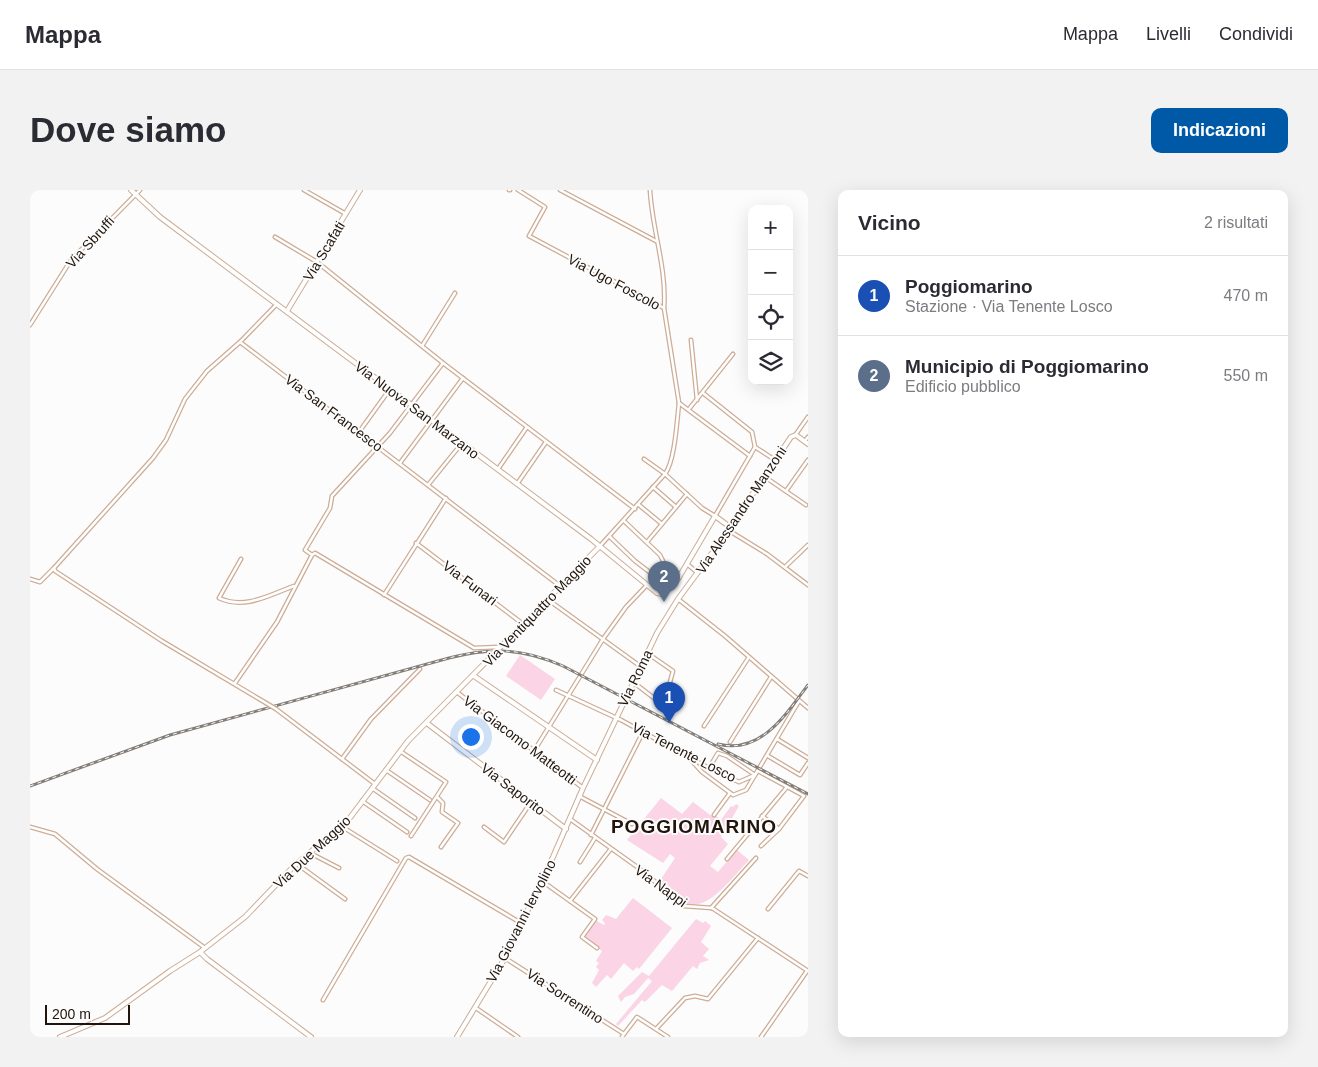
<!DOCTYPE html>
<html lang="it">
<head>
<meta charset="utf-8">
<style>
	:root { --surface:#fff; --page:#f2f2f3; --text:#2b2b33; --muted:#7c7c81; --line:#e1e1e2; --accent:#0059a6 }
	body { margin:0; font-family:Arial,sans-serif; background:var(--page); color:var(--text) }
	.controls { position:absolute; right:15px; top:15px; display:grid; overflow:hidden; border-radius:10px; box-shadow:0 5px 20px #0002 }
	.controls button { width:45px; height:45px; display:grid; place-items:center; padding:0; border:0; border-bottom:1px solid var(--line); background:var(--surface); color:var(--text); font:25px sans-serif }
	.scale { position:absolute; left:15px; bottom:12px; width:85px; box-sizing:border-box; padding-left:5px; border:2px solid #20140c; border-top:0; font-size:14px; line-height:18px; white-space:nowrap; color:#20140c; -webkit-text-stroke:4px #fbfcfb; paint-order:stroke }
	.you { position:absolute; left:440px; top:546px; width:18px; height:18px; margin:-12px; border:4px solid #fff; border-radius:50%; background:#1a73e8; box-shadow:0 0 0 8px #1a73e833 }
	.badge { display:grid; place-items:center; width:32px; height:32px; border-radius:50%; background:var(--accent); color:#fff; font-size:16px; font-weight:700 }
	.pin { position:absolute; translate:-50% -41px; filter:drop-shadow(0 1px 2px #0008) }
	.pin::after { content:''; position:absolute; top:26px; width:18px; height:15px; background:inherit; clip-path:polygon(0 0,100% 0,50% 100%) }
	.list { margin:0; padding:0; list-style:none }
	h2 { display:flex; justify-content:space-between; align-items:center; height:65px; margin:0; padding:0 20px; font-size:21px }
	h2 small { font-size:16px; font-weight:400; color:var(--muted) }
	.list li { display:grid; grid-template-columns:32px 1fr auto; gap:15px; align-items:center; box-sizing:border-box; height:80px; padding:0 20px; border-top:1px solid var(--line) }
	.list b { display:block; font-size:19px; white-space:nowrap }
	.list p { margin:0; font-size:16px; white-space:nowrap; color:var(--muted) }
	.list em { font-size:16px; font-style:normal; color:var(--muted) }
	.icon { flex:none; width:28px; height:28px; fill:none; stroke:currentColor; stroke-width:2; stroke-linecap:round; stroke-linejoin:round }
	.map { position:relative; flex:none; width:778px; height:847px; overflow:hidden; border-radius:10px }
	header { display:flex; align-items:center; gap:30px; box-sizing:border-box; height:70px; padding:0 25px; background:var(--surface); border-bottom:1px solid var(--line) }
	header strong { font-size:24px }
	nav { display:flex; gap:28px; margin-inline-start:auto; font-size:18px }
	.intro { display:flex; align-items:center; justify-content:space-between; box-sizing:border-box; height:120px; padding:0 30px }
	h1 { margin:0; font-size:35px }
	.button { padding:12px 22px; border-radius:10px; background:var(--accent); color:#fff; font-size:18px; font-weight:700 }
	main { display:flex; gap:30px; padding:0 30px }
	aside { flex:1; background:var(--surface); border-radius:10px; box-shadow:0 5px 20px #0002 }
	.map>svg:first-child { display:block }
	.green { fill:#fbd4e5 }
	.lines { fill:none; stroke-linecap:round; stroke-linejoin:round }
	.street-casing { stroke:#cdad97; stroke-width:5 }
	.secondary-casing { stroke:#cdad97; stroke-width:6 }
	.street { stroke:#fff; stroke-width:2.5 }
	.secondary { stroke:#fff; stroke-width:4 }
	.rail-casing { stroke:#847e79; stroke-width:3 }
	.rail { stroke:#fbfcfb; stroke-width:1; stroke-dasharray:4; stroke-linecap:butt }
	.street-bridge-casing { stroke:#cdad97; stroke-width:5; stroke-linecap:butt }
	.street-bridge { stroke:#fff; stroke-width:2.5 }
	.labels { text-anchor:middle; stroke-width:4; stroke-linejoin:round; paint-order:stroke }
	.street-label { font-size:14px; fill:#20140c; stroke:#fbfcfb }
	.district-label { font-size:19px; font-weight:bold; letter-spacing:1px; fill:#20140c; stroke:#fbfcfb }
</style>
</head>
<body>
<header>
<strong>Mappa</strong>
<nav><a>Mappa</a><a>Livelli</a><a>Condividi</a></nav>
</header>
<div class="intro"><h1>Dove siamo</h1><a class="button">Indicazioni</a></div>
<main>
<div class="map">
<svg width="778" height="847" viewBox="0 0 778 847">
	<rect width="100%" height="100%" fill="#fbfcfb"/>
	<!-- green -->
	<g class="green">
		<path d="M490,465L525,489L511,510L476,486Z"/>
		<path d="M631,608L652,624L663,612L684,628L686,626L691,630L701,616L703,617L706,614L709,616L691,647L698,654L680,676L688,682L707,660L719,670C702,687 682,718 657,715L629,692L645,668L640,664L633,673L597,650Z"/>
		<path d="M603,708L642,738L609,779L607,777L603,781L594,773L581,789L577,785L566,797L562,793L569,780L566,777L569,773L566,771L572,761L554,746L565,730L574,735L575,733L572,730L576,725L586,729Z"/>
		<path d="M666,729L673,733L675,731L681,736L671,752L679,759L673,766L679,770L670,773L667,779L663,776L642,801L632,795L615,812L612,810L588,836L586,834L622,791L618,788L604,804L595,807L591,812L588,806L612,782L619,786Z"/>
	</g>
	<g class="lines">
		<!-- street casing -->
		<g class="street-casing">
			<g id="street">
				<path d="M274,0L316,24"/>
				<path d="M479,0H480"/>
				<path d="M488,0L515,17L499,46L634,118L649,213C647,230 645,271 635,284L614,269"/>
				<path d="M530,0L626,51"/>
				<path d="M620,0C622,40 637,78 634,118"/>
				<path d="M245,47L287,72L413,173L605,319"/>
				<path d="M0,135L41,70L110,0"/>
				<path d="M661,150L667,210"/>
				<path d="M210,152L530,396"/>
				<path d="M392,156L425,103"/>
				<path d="M649,213L720,266"/>
				<path d="M659,219L703,164"/>
				<path d="M329,242L360,199"/>
				<path d="M766,244L778,227"/>
				<path d="M775,251L778,247"/>
				<path d="M725,257L745,270"/>
				<path d="M370,273L433,188"/>
				<path d="M468,279L497,237"/>
				<path d="M735,287L776,315"/>
				<path d="M487,294L516,252"/>
				<path d="M398,295L432,253"/>
				<path d="M623,297L646,317"/>
				<path d="M756,301L778,270"/>
				<path d="M609,315L632,334"/>
				<path d="M594,331L630,365L644,393"/>
				<path d="M698,340L737,364L778,395"/>
				<path d="M580,347L605,371L639,397"/>
				<path d="M617,352L657,304"/>
				<path d="M386,353L493,434"/>
				<path d="M570,356L635,284L672,318L685,326L725,257L722,242L673,203"/>
				<path d="M282,365L275,360L300,318L302,306L360,243L413,173"/>
				<path d="M211,369L189,408C215,420 239,405 264,396"/>
				<path d="M657,374L668,383"/>
				<path d="M755,377L778,355"/>
				<path d="M0,389L10,392L24,378"/>
				<path d="M354,405L416,308"/>
				<path d="M517,409L610,476"/>
				<path d="M648,409L695,446L778,518"/>
				<path d="M617,463L643,481L640,492"/>
				<path d="M603,492L633,515"/>
				<path d="M205,493L247,432L282,365L285,363L444,458L469,457"/>
				<path d="M526,500L591,530L679,578L709,592L725,585L769,511"/>
				<path d="M428,503L553,598"/>
				<path d="M236,513L132,451L25,381L24,378L123,268L136,250L155,209L177,181L210,152L247,114"/>
				<path d="M246,519L345,594"/>
				<path d="M674,536L719,467"/>
				<path d="M747,549L778,568"/>
				<path d="M700,552L741,487"/>
				<path d="M370,561L416,592L381,646"/>
				<path d="M504,561L573,449L596,417L617,395"/>
				<path d="M738,566L770,585L778,573"/>
				<path d="M312,569L341,529L390,479"/>
				<path d="M661,570L672,582L703,605L716,600L725,585L697,566L688,563L679,578"/>
				<path d="M356,580L400,610"/>
				<path d="M728,581L774,606L749,639L731,656"/>
				<path d="M342,598L385,628"/>
				<path d="M549,606L602,634"/>
				<path d="M407,607L413,613L412,622L428,633L411,657"/>
				<path d="M332,611L377,642"/>
				<path d="M684,625L700,603"/>
				<path d="M732,626L749,639"/>
				<path d="M540,629L610,679L654,716L682,718L778,781"/>
				<path d="M311,636L367,671"/>
				<path d="M0,637L25,644L67,679L175,758"/>
				<path d="M454,637L474,652L501,612"/>
				<path d="M561,645L613,542"/>
				<path d="M280,663L309,678"/>
				<path d="M697,669L757,597"/>
				<path d="M550,672L565,648"/>
				<path d="M267,674L315,709"/>
				<path d="M512,691L565,729L552,747L567,758"/>
				<path d="M540,711L580,660"/>
				<path d="M681,718L726,668"/>
				<path d="M738,719L769,681L778,686"/>
				<path d="M475,768L594,844L592,847"/>
				<path d="M293,810L376,668L379,667L491,733"/>
				<path d="M446,818L488,847"/>
				<path d="M626,839L655,808L665,806L678,809L728,748"/>
				<path d="M594,844L607,827L638,847"/>
				<path d="M731,847L777,781"/>
			</g>
		</g>
		<!-- secondary casing -->
		<g class="secondary-casing">
			<g id="secondary">
				<path d="M101,0L130,27L561,349L627,403L632,404L648,389L685,326L700,337"/>
				<path d="M257,121L330,0"/>
				<path d="M444,486L567,570"/>
				<path d="M398,534L536,639"/>
				<path d="M170,762L177,769L281,847"/>
				<path d="M30,847L75,828L140,781L170,762L215,727L263,677L319,629L378,551L570,356"/>
				<path d="M427,847L475,768L523,667L553,598L627,443L648,409L691,351L761,247L766,245L778,254"/>
			</g>
		</g>
		<!-- street -->
		<use href="#street" class="street"/>
		<!-- secondary -->
		<use href="#secondary" class="secondary"/>
		<!-- rail casing -->
		<g class="rail-casing">
			<g id="rail">
				<path d="M688,554C731,565 756,524 778,495"/>
				<path d="M0,596L140,545L419,468C461,457 492,458 533,476L778,604"/>
			</g>
		</g>
		<!-- rail -->
		<use href="#rail" class="rail"/>
		<!-- street-bridge casing -->
		<g class="street-bridge-casing">
			<path id="street-bridge" d="M236,513L246,519"/>
		</g>
		<!-- street-bridge -->
		<use href="#street-bridge" class="street-bridge"/>
	</g>
	<g class="labels">
		<!-- street labels -->
		<g class="street-label">
			<text transform="translate(60 52) rotate(-48)" y="5">Via Sbruffi</text>
			<text transform="translate(294 61) rotate(-59)" y="5">Via Scafati</text>
			<text transform="translate(584 92) rotate(28)" y="5">Via Ugo Foscolo</text>
			<text transform="translate(387 220) rotate(37)" y="5">Via Nuova San Marzano</text>
			<text transform="translate(304 223) rotate(37)" y="5">Via San Francesco</text>
			<text transform="translate(711 320) rotate(-56)" y="5">Via Alessandro Manzoni</text>
			<text transform="translate(440 393) rotate(37)" y="5">Via Funari</text>
			<text transform="translate(507 421) rotate(-46)" y="5">Via Ventiquattro Maggio</text>
			<text transform="translate(605 488) rotate(-64)" y="5">Via Roma</text>
			<text transform="translate(490 550) rotate(37)" y="5">Via Giacomo Matteotti</text>
			<text transform="translate(654 562) rotate(27)" y="5">Via Tenente Losco</text>
			<text transform="translate(483 599) rotate(37)" y="5">Via Saporito</text>
			<text transform="translate(282 662) rotate(-43)" y="5">Via Due Maggio</text>
			<text transform="translate(631 696) rotate(36)" y="5">Via Nappi</text>
			<text transform="translate(491 731) rotate(-63)" y="5">Via Giovanni Iervolino</text>
			<text transform="translate(535 806) rotate(33)" y="5">Via Sorrentino</text>
		</g>
		<!-- district labels -->
		<g class="district-label">
			<text x="664" y="643">POGGIOMARINO</text>
		</g>
	</g>
</svg>
<div class="controls">
<button>+</button>
<button>−</button>
<button><svg class="icon" aria-label="locate" viewBox="0 0 24 24"><circle cx="12" cy="12" r="6"/><path d="M12 2v4M12 18v4M2 12h4M18 12h4"/></svg></button>
<button><svg class="icon" aria-label="layers" viewBox="0 0 24 24"><path d="M12 4l9 5-9 5-9-5zM3 14l9 5 9-5"/></svg></button>
</div>
<div class="scale">200 m</div>
<div class="you"></div>
<div class="pin badge" style="left:639px;top:533px;background:#1a4fb4">1</div>
<div class="pin badge" style="left:634px;top:412px;background:#5c6f8a">2</div>
</div>
<aside>
<h2>Vicino<small>2 risultati</small></h2>
<ul class="list">
<li><span class="badge" style="background:#1a4fb4">1</span><div><b>Poggiomarino</b><p>Stazione · Via Tenente Losco</p></div><em>470 m</em></li>
<li><span class="badge" style="background:#5c6f8a">2</span><div><b>Municipio di Poggiomarino</b><p>Edificio pubblico</p></div><em>550 m</em></li>
</ul>
</aside>
</main>
</body>
</html>
